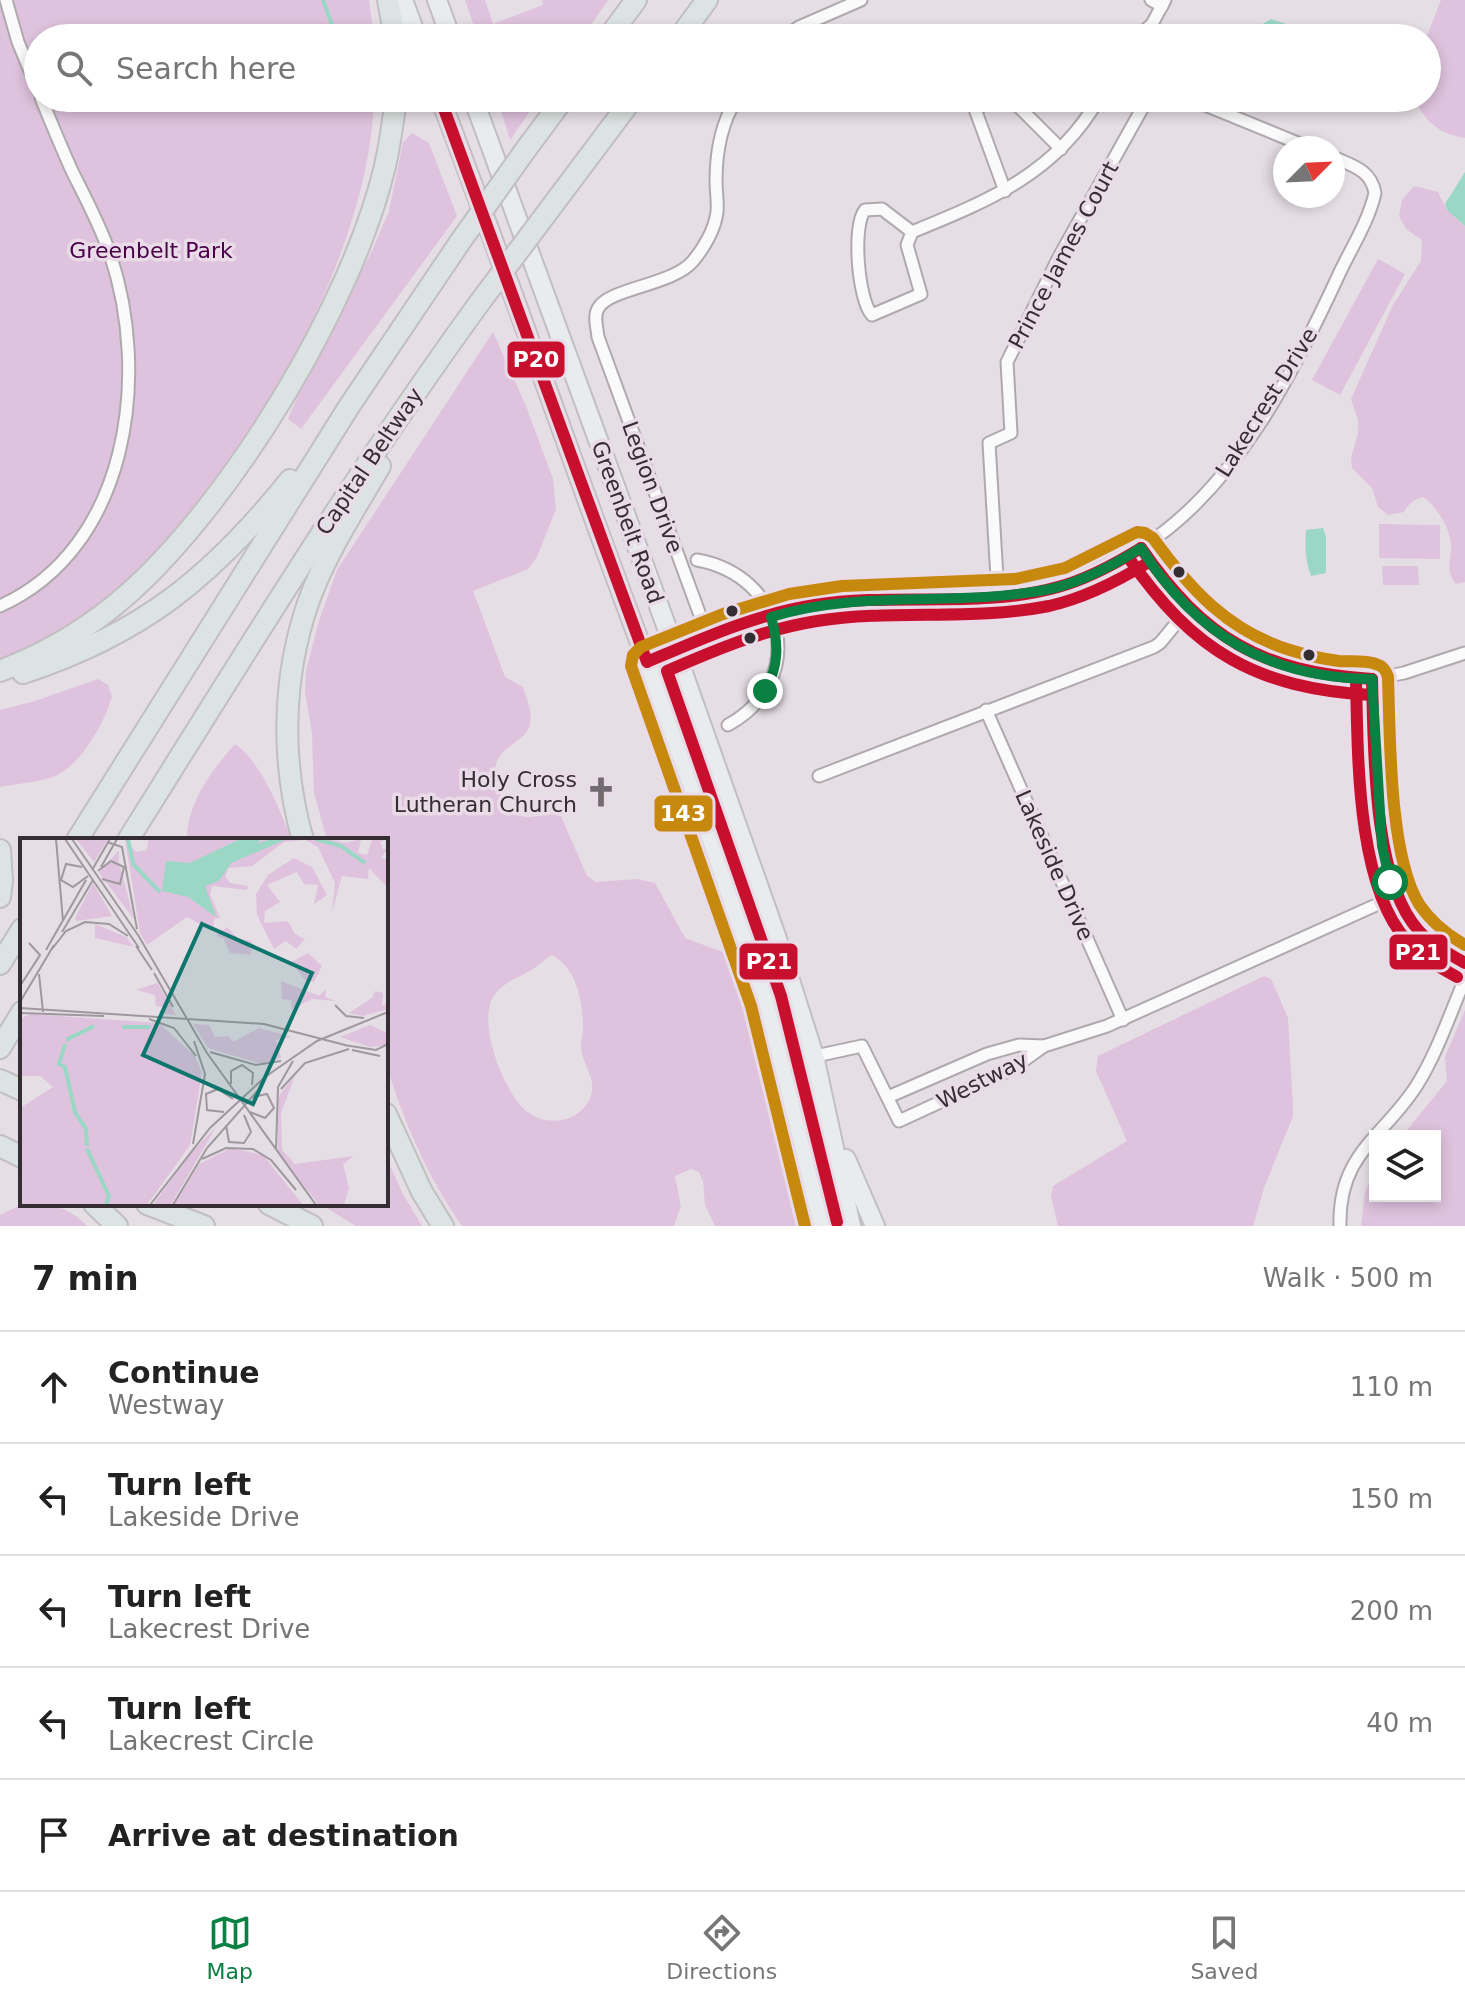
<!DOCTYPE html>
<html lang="en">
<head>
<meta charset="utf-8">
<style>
	:root { --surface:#fff; --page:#f6f6f6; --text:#222; --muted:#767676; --line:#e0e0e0; --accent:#0b8043 }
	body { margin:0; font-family:"DejaVu Sans",sans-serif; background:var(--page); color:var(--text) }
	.controls { position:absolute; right:24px; bottom:24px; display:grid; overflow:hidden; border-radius:0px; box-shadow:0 4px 12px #0003 }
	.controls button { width:72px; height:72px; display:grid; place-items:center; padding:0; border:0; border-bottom:2px solid var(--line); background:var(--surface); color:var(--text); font:40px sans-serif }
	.compass { position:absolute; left:1273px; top:136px; width:72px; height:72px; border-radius:50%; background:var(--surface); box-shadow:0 4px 12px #0003; rotate:66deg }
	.stop { position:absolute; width:24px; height:24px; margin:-18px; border:6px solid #0b8043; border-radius:50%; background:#fff }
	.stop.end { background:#0b8043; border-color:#fff; box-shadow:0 2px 8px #0008 }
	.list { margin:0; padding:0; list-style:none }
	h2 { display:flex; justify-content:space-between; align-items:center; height:104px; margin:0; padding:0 32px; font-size:34px }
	h2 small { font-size:26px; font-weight:400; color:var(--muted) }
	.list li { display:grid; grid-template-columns:52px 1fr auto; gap:24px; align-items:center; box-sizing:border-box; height:112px; padding:0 32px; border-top:2px solid var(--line) }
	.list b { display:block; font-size:30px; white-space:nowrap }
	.list p { margin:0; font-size:26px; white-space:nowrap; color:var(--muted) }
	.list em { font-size:26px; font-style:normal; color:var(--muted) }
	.icon { flex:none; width:44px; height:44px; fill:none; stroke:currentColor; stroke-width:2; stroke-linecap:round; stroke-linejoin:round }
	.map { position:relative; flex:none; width:1465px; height:1226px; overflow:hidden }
	.search { position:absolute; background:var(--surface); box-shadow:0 4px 12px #0003; left:24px; right:24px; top:24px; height:88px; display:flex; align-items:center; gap:20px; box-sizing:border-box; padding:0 28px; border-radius:44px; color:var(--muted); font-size:30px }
	.sheet { height:664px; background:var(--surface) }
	nav { display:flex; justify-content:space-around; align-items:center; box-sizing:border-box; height:112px; border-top:2px solid var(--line); background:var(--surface); font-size:22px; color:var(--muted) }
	nav a { display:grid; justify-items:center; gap:4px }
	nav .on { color:var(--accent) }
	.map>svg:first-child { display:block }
	.green { fill:#dfc2dd; fill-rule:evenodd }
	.water { fill:#9ad8c5 }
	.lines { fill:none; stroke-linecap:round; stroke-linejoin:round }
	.stream { stroke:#9ad8c5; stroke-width:4 }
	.street-casing { stroke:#afa9ae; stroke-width:15 }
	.secondary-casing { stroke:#afa9ae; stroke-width:20 }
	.primary-casing { stroke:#c2bec1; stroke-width:22 }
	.highway-casing { stroke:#c2bec1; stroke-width:24 }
	.street { stroke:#fbfafb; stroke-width:11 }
	.secondary { stroke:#fbfafb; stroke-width:16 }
	.primary { stroke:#e8ecec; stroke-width:18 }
	.highway { stroke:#dbe4e2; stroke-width:20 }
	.highway-bridge-casing { stroke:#c2bec1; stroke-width:24; stroke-linecap:butt }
	.highway-bridge { stroke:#dbe4e2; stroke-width:20 }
	.bus-1-casing { stroke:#e9dbe7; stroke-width:18 }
	.bus-2-casing { stroke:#e9dbe7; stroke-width:18 }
	.bus-3-casing { stroke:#e9dbe7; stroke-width:18 }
	.bus-1 { stroke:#c8102e; stroke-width:12 }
	.bus-2 { stroke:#c8102e; stroke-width:12 }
	.bus-3 { stroke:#c6880d; stroke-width:12 }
	.route { stroke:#0b8043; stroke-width:10 }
	.bus-dot { fill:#342e33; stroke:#e9dbe7; stroke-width:3 }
	.labels { text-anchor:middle; stroke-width:7; stroke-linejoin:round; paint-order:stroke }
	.park-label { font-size:22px; fill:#4a0149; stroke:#e9dbe7 }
	.street-label { font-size:22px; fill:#342e33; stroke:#e9dbe7 }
	.poi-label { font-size:22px; fill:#342e33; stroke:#e9dbe7; text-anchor:end }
	.inset-river { fill:none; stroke:#9ad8c5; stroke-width:4 }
	.inset-road { fill:none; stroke:#9f989e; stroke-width:2 }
	.view { fill:#0f766e; fill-opacity:0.15; stroke:#0f766e; stroke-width:4 }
	.inset-edge { fill:none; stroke:#342e33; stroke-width:4 }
	.line-badge { stroke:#e9dbe7; stroke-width:3 }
	.badge-label { font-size:22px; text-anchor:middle; font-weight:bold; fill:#fff }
</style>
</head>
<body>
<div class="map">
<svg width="1465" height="1226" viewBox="0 0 1465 1226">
	<rect width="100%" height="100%" fill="#e6dee5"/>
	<!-- green -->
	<g class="green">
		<path d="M0,0H369L374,38H38V98H374C370,270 224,507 91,613C64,635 32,648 0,661Z"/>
		<path d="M465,0H485L493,24L543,5L542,0H608L582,38H478Z"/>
		<path d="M1441,0H1465V138C1440,134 1424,122 1415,98H1427L1426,38Z"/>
		<path d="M497,98H539L510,140Z"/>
		<path d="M412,133L429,143L457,216L301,429L288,419L311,365L372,251L389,211L403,142Z"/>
		<path d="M1414,186L1438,192L1447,210L1465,226V582L1456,584C1445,570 1451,562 1451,547C1452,531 1436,505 1423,497C1413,500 1408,504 1404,512L1388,515L1378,507L1372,488L1352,468L1351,458L1358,433V420L1351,399L1393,305L1421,261L1422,240L1406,229L1399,216L1402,200Z"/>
		<path d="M1378,259L1405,274L1340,395L1312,380Z"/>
		<path d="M493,332L526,406L553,479L556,509L537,557L528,569L473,591L505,677L523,687C526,698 533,712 530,724C524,750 478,744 502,797C505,804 510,812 518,815C533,821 547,811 561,816L587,876L596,882L637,879L655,883L685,938L728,954L738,964L768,1065L807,1226H715L705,1205L703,1181L699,1172L691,1169L675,1176L681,1206L674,1226H462C427,1176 404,1122 386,1064V840H327L314,793L312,733L305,692L306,671L318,624L337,570ZM552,955C578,969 583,1003 583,1030C583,1036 580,1042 581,1048C582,1063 597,1080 591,1095C581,1125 541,1129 521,1106C502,1085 478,1024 493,997C502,982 519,978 533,969C539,965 545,959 552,955Z"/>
		<path d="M1379,524L1440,525V559L1379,558Z"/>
		<path d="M1382,566H1418L1419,585H1383Z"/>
		<path d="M98,679L108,685L112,697C104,723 82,763 57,775C39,783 19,783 0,787V710L35,701Z"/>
		<path d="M235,744C261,761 280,811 292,840H187C187,803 211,771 235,744Z"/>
		<path d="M1264,976L1271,979L1288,1018L1293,1107V1116L1264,1188L1253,1226H1058L1051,1196L1053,1186L1127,1141L1096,1071L1098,1056Z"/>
		<path d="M1465,1010V1226H1361L1365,1192L1375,1172V1196H1435V1136H1402L1447,1081L1445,1057Z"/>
		<path d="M386,1157L403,1194L422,1226H356L320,1204H386Z"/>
		<path d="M23,1204C50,1204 68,1206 87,1226H0V1215Z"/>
	</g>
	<!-- water -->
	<g class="water">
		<path d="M1271,19L1286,24L1290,38H1258L1261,25Z"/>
		<path d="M1465,172V226L1447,210L1445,204Z"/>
		<path d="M1323,528L1326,537V573L1311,576C1305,560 1305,546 1306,530Z"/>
	</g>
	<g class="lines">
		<!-- stream -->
		<path class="stream" d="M323,0L337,38"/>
		<!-- street casing -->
		<g class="street-casing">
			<g id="street">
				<path d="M6,0L18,42L38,90"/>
				<path d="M1151,0L1162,6"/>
				<path d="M783,38L799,27L861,0"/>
				<path d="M1137,38L1152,24L1165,0"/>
				<path d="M996,98L975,109L1005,191"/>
				<path d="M1010,98L1061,149"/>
				<path d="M1188,98L1310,148"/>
				<path d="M912,232L907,245L921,294L872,315C858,300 852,225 865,210L882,209L912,232C988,201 1057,173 1099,98"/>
				<path d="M1141,548C1236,488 1294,372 1340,272C1352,247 1369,220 1375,193C1371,170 1353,166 1333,157"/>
				<path d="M697,560C786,576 809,680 728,725"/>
				<path d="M998,595L989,443L1011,433L1007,362L1059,257L1148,98"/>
				<path d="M0,606C129,548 151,375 110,254C100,225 86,199 72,171C61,147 51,122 41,98"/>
				<path d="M708,637L598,337C597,327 593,315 599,307C611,288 673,285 693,261C704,248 715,229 717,212C718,202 716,191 716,181C716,151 721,123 737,98"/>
				<path d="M1372,679L1404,673L1465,653"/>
				<path d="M986,710L1123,1020"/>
				<path d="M819,776L1154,647L1160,643L1188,609"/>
				<path d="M783,1063L862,1046L899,1121L1012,1069L1044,1046"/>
				<path d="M888,1097L987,1054L1019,1045L1044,1046L1107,1026L1396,896"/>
				<path d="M1340,1226C1338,1153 1384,1137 1417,1085C1437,1053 1450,1014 1465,979"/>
			</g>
		</g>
		<!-- secondary casing -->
		<g class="secondary-casing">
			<path id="secondary" d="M647,662C697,640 760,614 814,605C891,593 970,605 1046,590C1079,583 1112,566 1141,548C1195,635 1269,678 1372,679C1373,715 1375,750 1378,785C1383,859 1387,928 1465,963"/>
		</g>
		<!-- primary casing -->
		<g class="primary-casing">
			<g id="primary">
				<path d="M403,0L417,38"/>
				<path d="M437,0L451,38"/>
				<path d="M440,98C503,262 560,428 621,592C698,800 779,1008 821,1226"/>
				<path d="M473,98L675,650L776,936L814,1056L851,1226"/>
				<path d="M846,1159L875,1226"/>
			</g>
		</g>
		<!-- highway casing -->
		<g class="highway-casing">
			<g id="highway">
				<path d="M388,0L395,38"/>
				<path d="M608,38L636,0"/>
				<path d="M679,38L707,0"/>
				<path d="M524,152L564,98"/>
				<path d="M546,214L633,98"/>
				<path d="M0,671C47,653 92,626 129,593C233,500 351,305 384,170C390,146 393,122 396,98"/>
				<path d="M23,673C142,634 212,577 290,480"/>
				<path d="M77,840L350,405L460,242"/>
				<path d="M128,840C242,658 354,475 480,302"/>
				<path d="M303,840C281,764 282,681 307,606C324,556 354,511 380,466"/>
				<path d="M0,850L2,880L0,897"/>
				<path d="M0,964L22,929"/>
				<path d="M0,1048L22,1012"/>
				<path d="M0,1080L22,1090"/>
				<path d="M386,1114L422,1192L443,1226"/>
				<path d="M0,1146L22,1157"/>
				<path d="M94,1204L117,1226"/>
				<path d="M147,1204L204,1226"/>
				<path d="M269,1204L312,1226"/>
			</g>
		</g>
		<!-- street -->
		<use href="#street" class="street"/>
		<!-- secondary -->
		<use href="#secondary" class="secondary"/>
		<!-- primary -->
		<use href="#primary" class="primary"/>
		<!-- highway -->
		<use href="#highway" class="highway"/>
		<!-- highway-bridge casing -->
		<g class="highway-bridge-casing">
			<g id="highway-bridge">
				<path d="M460,242L524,152"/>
				<path d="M480,302L546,214"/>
			</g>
		</g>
		<!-- highway-bridge -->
		<use href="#highway-bridge" class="highway-bridge"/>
		<!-- bus-1 casing -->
		<g class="bus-1-casing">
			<g id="bus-1">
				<path d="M440,98L647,662C701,639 756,614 815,605C895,592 980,609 1058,587C1088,579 1115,564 1141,548"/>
				<path d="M1141,548C1204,639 1262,672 1372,679"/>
				<path d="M1372,679C1374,747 1372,880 1419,931C1432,945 1449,954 1465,963"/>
			</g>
		</g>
		<!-- bus-2 casing -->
		<g class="bus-2-casing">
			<g id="bus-2">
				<path d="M1128,557C1194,652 1256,688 1371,695"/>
				<path d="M1356,680C1358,754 1356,885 1407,941C1421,957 1439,967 1457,977"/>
				<path d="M837,1222L781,996L667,671C715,650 765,629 817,621C894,609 973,621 1049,606C1085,598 1118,581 1149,562"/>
			</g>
		</g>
		<!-- bus-3 casing -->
		<g class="bus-3-casing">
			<path id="bus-3" d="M805,1226L751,1006L631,666L633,655L641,647L723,614L789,594L842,586L1015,579L1065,568L1137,532L1145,533L1153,538C1190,589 1228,631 1290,650C1306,655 1322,659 1339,661C1351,662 1365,660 1376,664C1383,666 1386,670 1388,677C1390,736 1389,855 1419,904C1431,922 1446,934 1465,945"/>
		</g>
		<!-- bus-1 -->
		<use href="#bus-1" class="bus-1"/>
		<!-- bus-2 -->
		<use href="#bus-2" class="bus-2"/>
		<!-- bus-3 -->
		<use href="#bus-3" class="bus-3"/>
	</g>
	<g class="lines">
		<!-- route -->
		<path class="route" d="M765,691C779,666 779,644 771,617C861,589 954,607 1045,590C1079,584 1112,566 1141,548C1195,634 1269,678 1372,679L1382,846L1390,882"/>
	</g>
	<!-- icons -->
	<defs>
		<g id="church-bare" transform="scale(2.4)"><path d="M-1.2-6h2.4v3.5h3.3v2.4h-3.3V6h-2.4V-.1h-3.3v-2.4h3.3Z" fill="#726c71" stroke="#e9dbe7" stroke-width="2.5" paint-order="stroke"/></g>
	</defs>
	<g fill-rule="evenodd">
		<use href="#church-bare" x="601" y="792"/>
	</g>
	<!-- markers -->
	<g class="bus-dot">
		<circle cx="1179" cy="572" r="7"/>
		<circle cx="732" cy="611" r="7"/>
		<circle cx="750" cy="638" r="7"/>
		<circle cx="1309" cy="655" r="7"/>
	</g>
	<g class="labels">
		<!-- park labels -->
		<g class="park-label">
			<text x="151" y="258">Greenbelt Park</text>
		</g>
		<!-- street labels -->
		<g class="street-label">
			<text transform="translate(1063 255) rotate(-62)" y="8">Prince James Court</text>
			<text transform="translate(1266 402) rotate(-58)" y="8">Lakecrest Drive</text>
			<text transform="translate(369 461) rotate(-56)" y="8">Capital Beltway</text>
			<text transform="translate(653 487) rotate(70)" y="8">Legion Drive</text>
			<text transform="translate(628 522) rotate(70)" y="8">Greenbelt Road</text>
			<text transform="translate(1055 865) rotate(66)" y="8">Lakeside Drive</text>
			<text transform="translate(982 1080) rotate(-27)" y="8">Westway</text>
		</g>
		<!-- poi labels -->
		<g class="poi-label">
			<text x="577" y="787">Holy Cross<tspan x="577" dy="25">Lutheran Church</tspan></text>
		</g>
	</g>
	<!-- overview -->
	<g transform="translate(20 838)">
		<rect width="368" height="368" fill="#e6dee5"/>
		<path d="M56,1H88L74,24ZM105,1L116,14L127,12L128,2L133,1H308L325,5L341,1L338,15L347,17L352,1H368L360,4L363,11L368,10L361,20L368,22V50L349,30L348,41L322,38L312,74L315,45L298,9L285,2L264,4L232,28L209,30L205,38L210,45L228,48L227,52L192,48L190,56L200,80L194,81L193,93L167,79L127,107L120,95ZM99,12V25L114,81L79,35ZM274,20L292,29L307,57L294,66L298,47L284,46L277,34L247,47L260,64L245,73L244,85L268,83L275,96L285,101L276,111L266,103L254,111L237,77L236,56L248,37ZM73,45L92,78L56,83L55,80ZM75,86L106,99L114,109L75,100ZM207,89L219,101L232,103L231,117L210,115L203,100L196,98ZM288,115L302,128L294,144L285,142L271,124ZM261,143L299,158L306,151L305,159L316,163L292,161L272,171L271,162L262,161ZM137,145L156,177L139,175L145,169L136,168L135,157L116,152ZM355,153L363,155L362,168L368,165V171L343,178L329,175L352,160ZM10,176L139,185L175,218L182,234L170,307L127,367H0V270L33,249L20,238H0V181ZM173,186L189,187L195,199L209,198L213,204L239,190L272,199L256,202L261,220L242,226L188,210ZM350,187L367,195L366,207L350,209L320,199ZM275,237L261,275L262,312L275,326L334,318L323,326L329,350L324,367H299L258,315V259ZM196,289L151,367H133L170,316ZM211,310L243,317L283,367H154L179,326Z" fill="#dfc2dd"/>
		<path d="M241,1L237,6L251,1H267L211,25L199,43L185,48L196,79L168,59L142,53L146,23L170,25L218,2Z" fill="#9ad8c5"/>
		<path class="inset-river" d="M108,1L113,26L140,54M296,1L321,8L345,25M102,189H130M46,202L74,188M45,206L39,226L45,229L55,274L66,291L67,308M67,311L89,358L86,367"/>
		<path class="inset-road" d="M36,1L43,83M45,1L119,110M52,1L118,97L187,215L296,367M87,4L102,9L117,91M62,29L46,26L41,42L53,49L68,38M81,29L97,1M72,32L90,1M78,33L91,23L104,29L100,46L82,41M42,94L73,42M116,108L132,132M32,111L46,93L65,84L89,86L108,98M26,112L66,42M134,135L153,169M19,136L23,174M0,148L20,117L9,105M0,164L34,107M315,167L326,178L344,180M0,170L244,186L325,207M0,175L84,178M129,181L154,190L176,218M324,207L356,212L368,206M332,212L360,218M190,214L236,227L261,223M211,246V233L222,227L233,235L232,247M261,251L285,225L329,211M204,274L187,272L186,256L198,251L213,261M230,274L245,280L254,270L247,256L233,259M206,287L209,304L224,305L231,294L224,277M173,306L185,236L174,203M256,312L258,249L273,223M182,321L206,310L233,311L251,322L276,352M130,367L190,290L245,239L297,203L368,174M153,367L187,310L240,250"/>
		<path class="view" d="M182,86L292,135L233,266L123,217Z"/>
		<rect width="368" height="368" class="inset-edge"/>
	</g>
	<g class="line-badge">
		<rect x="506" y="340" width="60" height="39" rx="8" fill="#c8102e"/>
		<rect x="653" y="794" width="61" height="39" rx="8" fill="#c6880d"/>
		<rect x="1388" y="933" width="61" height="38" rx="8" fill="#c8102e"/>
		<rect x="738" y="942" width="61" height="39" rx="8" fill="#c8102e"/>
	</g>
	<g class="badge-label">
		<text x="536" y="367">P20</text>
		<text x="683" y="821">143</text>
		<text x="1418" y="960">P21</text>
		<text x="769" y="969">P21</text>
	</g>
</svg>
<div class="controls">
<button><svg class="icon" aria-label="layers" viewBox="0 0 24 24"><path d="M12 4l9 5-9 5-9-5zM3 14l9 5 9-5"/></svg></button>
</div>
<svg class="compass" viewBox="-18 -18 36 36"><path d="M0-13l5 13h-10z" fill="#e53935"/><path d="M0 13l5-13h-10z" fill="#767676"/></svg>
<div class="stop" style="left:1390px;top:882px"></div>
<div class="stop end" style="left:765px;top:691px"></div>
<div class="search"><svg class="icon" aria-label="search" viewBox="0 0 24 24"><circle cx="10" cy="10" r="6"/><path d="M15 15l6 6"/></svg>Search here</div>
</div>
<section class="sheet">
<h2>7 min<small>Walk · 500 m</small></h2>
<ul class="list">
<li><svg class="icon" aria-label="ahead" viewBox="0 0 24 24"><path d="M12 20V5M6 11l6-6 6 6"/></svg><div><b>Continue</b><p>Westway</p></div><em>110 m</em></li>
<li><svg class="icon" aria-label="left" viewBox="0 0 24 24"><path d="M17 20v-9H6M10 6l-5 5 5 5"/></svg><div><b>Turn left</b><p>Lakeside Drive</p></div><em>150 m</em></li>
<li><svg class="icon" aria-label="left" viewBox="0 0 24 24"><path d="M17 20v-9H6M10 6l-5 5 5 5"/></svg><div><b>Turn left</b><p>Lakecrest Drive</p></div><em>200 m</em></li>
<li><svg class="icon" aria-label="left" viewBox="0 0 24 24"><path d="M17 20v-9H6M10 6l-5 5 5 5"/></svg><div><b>Turn left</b><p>Lakecrest Circle</p></div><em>40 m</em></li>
<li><svg class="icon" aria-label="arrive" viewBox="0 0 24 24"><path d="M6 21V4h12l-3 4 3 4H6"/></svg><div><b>Arrive at destination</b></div></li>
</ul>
</section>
<nav>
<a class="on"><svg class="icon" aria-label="map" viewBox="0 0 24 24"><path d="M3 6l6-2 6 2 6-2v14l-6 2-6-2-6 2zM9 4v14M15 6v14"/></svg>Map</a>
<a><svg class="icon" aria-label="directions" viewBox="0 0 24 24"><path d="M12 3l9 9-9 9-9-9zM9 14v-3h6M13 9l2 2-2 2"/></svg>Directions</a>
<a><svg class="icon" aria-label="saved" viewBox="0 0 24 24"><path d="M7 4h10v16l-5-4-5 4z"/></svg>Saved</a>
</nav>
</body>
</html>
